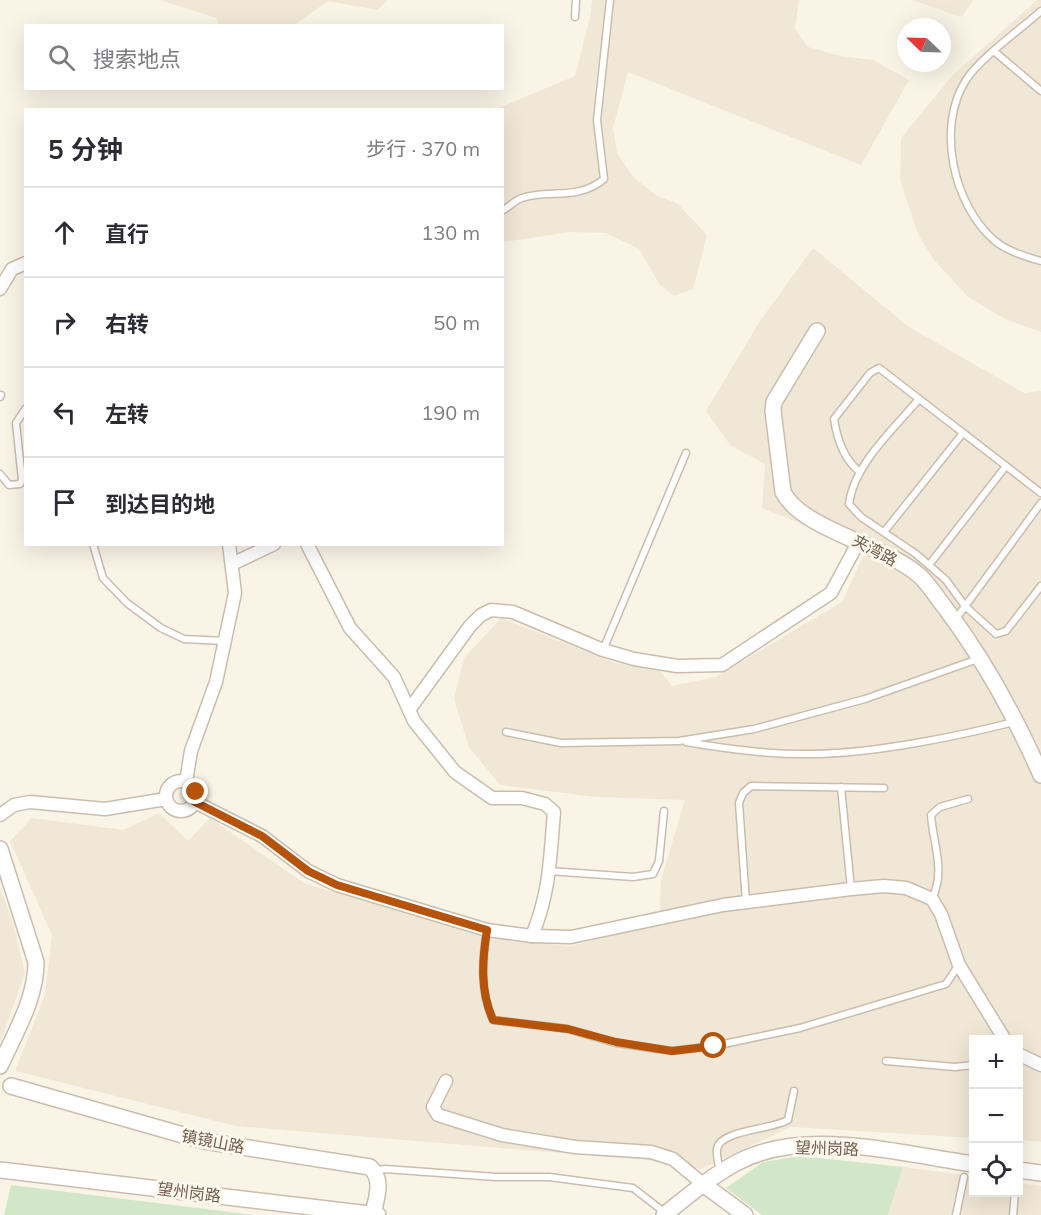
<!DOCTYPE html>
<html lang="zh">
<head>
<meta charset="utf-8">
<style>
	:root { --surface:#fff; --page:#f7f7f7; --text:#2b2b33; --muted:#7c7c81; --line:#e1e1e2 }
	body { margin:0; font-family:Mulish,"Noto Sans SC",sans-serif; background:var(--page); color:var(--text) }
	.controls { position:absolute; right:18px; bottom:18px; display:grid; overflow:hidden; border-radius:0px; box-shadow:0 6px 24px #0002 }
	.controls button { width:54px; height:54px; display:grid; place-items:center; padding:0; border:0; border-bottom:2px solid var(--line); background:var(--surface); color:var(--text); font:30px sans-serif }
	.compass { position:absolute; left:897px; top:18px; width:54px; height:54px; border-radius:50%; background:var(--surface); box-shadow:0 6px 24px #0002; rotate:293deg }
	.stop { position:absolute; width:18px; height:18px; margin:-14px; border:4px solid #b45309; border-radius:50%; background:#fff }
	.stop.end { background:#b45309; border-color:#fff; box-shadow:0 2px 6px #0008 }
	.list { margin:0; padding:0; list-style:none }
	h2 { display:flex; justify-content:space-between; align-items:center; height:78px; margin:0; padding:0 24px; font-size:26px }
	h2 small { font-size:20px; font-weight:400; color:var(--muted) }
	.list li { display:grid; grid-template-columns:39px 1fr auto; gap:18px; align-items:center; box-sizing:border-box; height:90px; padding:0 24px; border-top:2px solid var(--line) }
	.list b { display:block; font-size:22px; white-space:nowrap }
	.list em { font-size:20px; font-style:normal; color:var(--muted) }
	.icon { flex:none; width:33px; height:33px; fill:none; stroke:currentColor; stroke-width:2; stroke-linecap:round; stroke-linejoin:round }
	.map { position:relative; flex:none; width:1041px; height:1215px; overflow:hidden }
	.search { position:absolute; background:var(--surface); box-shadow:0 6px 24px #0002; left:24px; top:24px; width:480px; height:66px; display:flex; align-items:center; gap:15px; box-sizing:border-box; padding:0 21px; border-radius:0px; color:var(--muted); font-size:22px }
	.panel { position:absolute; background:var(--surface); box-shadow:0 6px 24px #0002; left:24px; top:108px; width:480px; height:438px; border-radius:0px }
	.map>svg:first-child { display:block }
	.residential { fill:#f1e7d6 }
	.green { fill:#d1e7c7 }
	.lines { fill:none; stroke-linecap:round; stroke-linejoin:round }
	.service-casing { stroke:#cbbdae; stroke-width:9 }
	.minor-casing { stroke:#cbbdae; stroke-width:15 }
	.tertiary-casing { stroke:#cbbdae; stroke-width:18 }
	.service { stroke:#fff; stroke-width:6 }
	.minor { stroke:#fff; stroke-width:12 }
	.tertiary { stroke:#fff; stroke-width:15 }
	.route { stroke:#b45309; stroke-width:8 }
	.labels { text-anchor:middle; stroke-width:6; stroke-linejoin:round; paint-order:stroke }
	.street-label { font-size:16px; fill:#725d4e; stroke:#fdf8ed }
</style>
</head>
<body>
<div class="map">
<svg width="1041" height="1215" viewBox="0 0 1041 1215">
	<rect width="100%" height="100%" fill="#faf4e7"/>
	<!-- residential -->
	<g class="residential">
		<path d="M160,0H388L377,10L328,1L294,25L220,26L216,18Z"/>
		<path d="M592,0H799L795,29L808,47L841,56L873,60L909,80L861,165L628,72L613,128L617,153L634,178L658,196L678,204L707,235L693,289L674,296L660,285L639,249L606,233L571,232L503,242L502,110H494L575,76L590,17Z"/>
		<path d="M912,0H974L961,17Z"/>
		<path d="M1037,0H1041V332L1005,319L968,297L934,260L918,234L900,180L901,138L953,75Z"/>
		<path d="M813,248L909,327L1024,393L1041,391V1142L1019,1140L1018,1040H974L973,1138L791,1127L701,1169L647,1160L236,1126L15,1071L45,995L52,935L10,841L32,818L124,830L159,813L188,841L210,818L304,883L489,939L570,946L659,924L661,880L685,800L595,797L500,785L469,747L454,699L464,658L501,618L615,663L660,671L672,686L716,677L842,602L866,550L762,508L765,464L731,446L706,411L760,321Z"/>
		<path d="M0,887L13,923L25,973L0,1043Z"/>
		<path d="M903,1167L973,1176L974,1192H1018L1019,1183L1041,1186V1215H888Z"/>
	</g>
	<!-- green -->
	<g class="green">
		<path d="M800,1156L903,1167L888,1215H762L726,1188L763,1162Z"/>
		<path d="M11,1185L254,1215H4Z"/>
	</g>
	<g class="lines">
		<!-- service casing -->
		<g class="service-casing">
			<g id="service">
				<path d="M1041,11C1021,29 980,58 966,80C936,127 953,205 995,241C1007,251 1026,257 1041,261"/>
				<path d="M575,17L576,0"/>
				<path d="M995,52L1041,91"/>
				<path d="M502,211C509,207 515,200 522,198C548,189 578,201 604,179L597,120L610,0"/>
				<path d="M0,397L1,395"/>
				<path d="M919,399C894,429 854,464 849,504L861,517L916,554L946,580L965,606L996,634L1006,631L1041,586"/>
				<path d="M860,472C843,459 837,439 834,419L870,373L879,368L1041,493"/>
				<path d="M0,474L9,485L20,484L22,480L16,423L26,408"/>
				<path d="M884,532L963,433"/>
				<path d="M93,544L103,578L127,603L161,628L184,639L224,641"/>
				<path d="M929,565L1006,466"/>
				<path d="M955,620L1041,503"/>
				<path d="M603,650L686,453"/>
				<path d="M506,732L561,743L679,741L754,729L865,699L978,659"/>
				<path d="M686,742C729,749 771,755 814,754C875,753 955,737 1014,722"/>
				<path d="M841,787L851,889"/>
				<path d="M549,871L633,877L653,874L659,861L664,811"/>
				<path d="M932,899C946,870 933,844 931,815L940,807L968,799"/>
				<path d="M746,902L739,803L743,793L751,786L884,788"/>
				<path d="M487,930C482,961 480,991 493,1020L568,1029L616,1043L672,1051L714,1046L800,1028L946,984L958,966"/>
				<path d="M886,1061L955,1067L974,1065"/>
				<path d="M375,1171L385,1169L496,1177H549L633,1188L664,1212"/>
				<path d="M720,1172C719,1166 716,1155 717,1149C720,1130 770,1130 788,1120L794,1091"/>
				<path d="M956,1215L964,1177"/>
				<path d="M1013,1215L1015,1192"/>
			</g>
		</g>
		<!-- minor casing -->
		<g class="minor-casing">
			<g id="minor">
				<path d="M0,289L12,269L26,263"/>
				<path d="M307,544L350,628L394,677L414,721L455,772L492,798H522L545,804L554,812C550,859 550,892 532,936"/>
				<path d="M232,564L274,544"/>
				<path d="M409,710L470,626L481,615L491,610L513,612L603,650L634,659L677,666L722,665L831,593L859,541"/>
				<circle cx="181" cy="796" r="15"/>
				<path d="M186,782L191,751L216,682L235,593L229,544"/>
				<path d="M195,802L262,836L308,871L337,885L487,930L532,936L571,937L723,905L851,889L884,886L906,888L932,899L941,914L959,965L1005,1040"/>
				<path d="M0,815L14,805L30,802L105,809L166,799"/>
				<path d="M1018,1054L1041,1065"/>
				<path d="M446,1081L433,1107L438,1115L502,1135L575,1147L651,1152L673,1159L703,1184"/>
			</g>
		</g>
		<!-- tertiary casing -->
		<g class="tertiary-casing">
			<g id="tertiary">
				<path d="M817,331L774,402L773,411L783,492C802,530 887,545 921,577C930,586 938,599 946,609C985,661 1015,716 1041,775"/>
				<path d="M0,849L36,962C36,999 15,1033 0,1066"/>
				<path d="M11,1086L204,1141L370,1167C384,1180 376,1199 373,1214"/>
				<path d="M0,1170L378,1215"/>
				<path d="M1018,1170L1041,1173"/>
				<path d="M703,1184L745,1215"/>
				<path d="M664,1215C688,1196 711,1176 738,1162C805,1127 902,1154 974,1164"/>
			</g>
		</g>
		<!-- service -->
		<use href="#service" class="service"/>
		<!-- minor -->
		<use href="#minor" class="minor"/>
		<!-- tertiary -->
		<use href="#tertiary" class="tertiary"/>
	</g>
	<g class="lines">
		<!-- route -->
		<path class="route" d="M196,792L195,802L262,836L308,871L337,885L487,930C482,961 480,991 493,1020L568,1029L616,1042L672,1051L714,1046"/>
	</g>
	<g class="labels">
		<!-- street labels -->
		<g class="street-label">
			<text transform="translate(875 550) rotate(28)" y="6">夹湾路</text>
			<text transform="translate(213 1141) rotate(11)" y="6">镇镜山路</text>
			<text transform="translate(827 1148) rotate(2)" y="6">望州岗路</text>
			<text transform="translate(189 1192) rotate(7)" y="6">望州岗路</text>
		</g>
	</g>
</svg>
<div class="controls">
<button>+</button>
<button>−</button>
<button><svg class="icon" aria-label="locate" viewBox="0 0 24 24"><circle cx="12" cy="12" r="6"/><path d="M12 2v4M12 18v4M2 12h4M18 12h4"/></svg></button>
</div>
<svg class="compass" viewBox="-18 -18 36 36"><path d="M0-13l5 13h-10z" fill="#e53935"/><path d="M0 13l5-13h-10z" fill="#7c7c81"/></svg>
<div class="stop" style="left:714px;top:1046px"></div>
<div class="stop end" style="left:196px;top:792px"></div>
<div class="search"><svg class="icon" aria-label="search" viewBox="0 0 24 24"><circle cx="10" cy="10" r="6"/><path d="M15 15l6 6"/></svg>搜索地点</div>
<section class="panel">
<h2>5 分钟<small>步行 · 370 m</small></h2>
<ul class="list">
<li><svg class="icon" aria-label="ahead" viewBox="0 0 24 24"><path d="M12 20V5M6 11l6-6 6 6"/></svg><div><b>直行</b></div><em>130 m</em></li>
<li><svg class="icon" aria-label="right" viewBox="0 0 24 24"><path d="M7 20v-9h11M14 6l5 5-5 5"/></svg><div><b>右转</b></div><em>50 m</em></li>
<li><svg class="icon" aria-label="left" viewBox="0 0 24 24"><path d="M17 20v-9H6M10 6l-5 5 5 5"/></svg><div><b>左转</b></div><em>190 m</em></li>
<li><svg class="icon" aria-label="arrive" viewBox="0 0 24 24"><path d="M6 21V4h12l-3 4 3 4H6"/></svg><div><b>到达目的地</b></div></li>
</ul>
</section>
</div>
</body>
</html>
